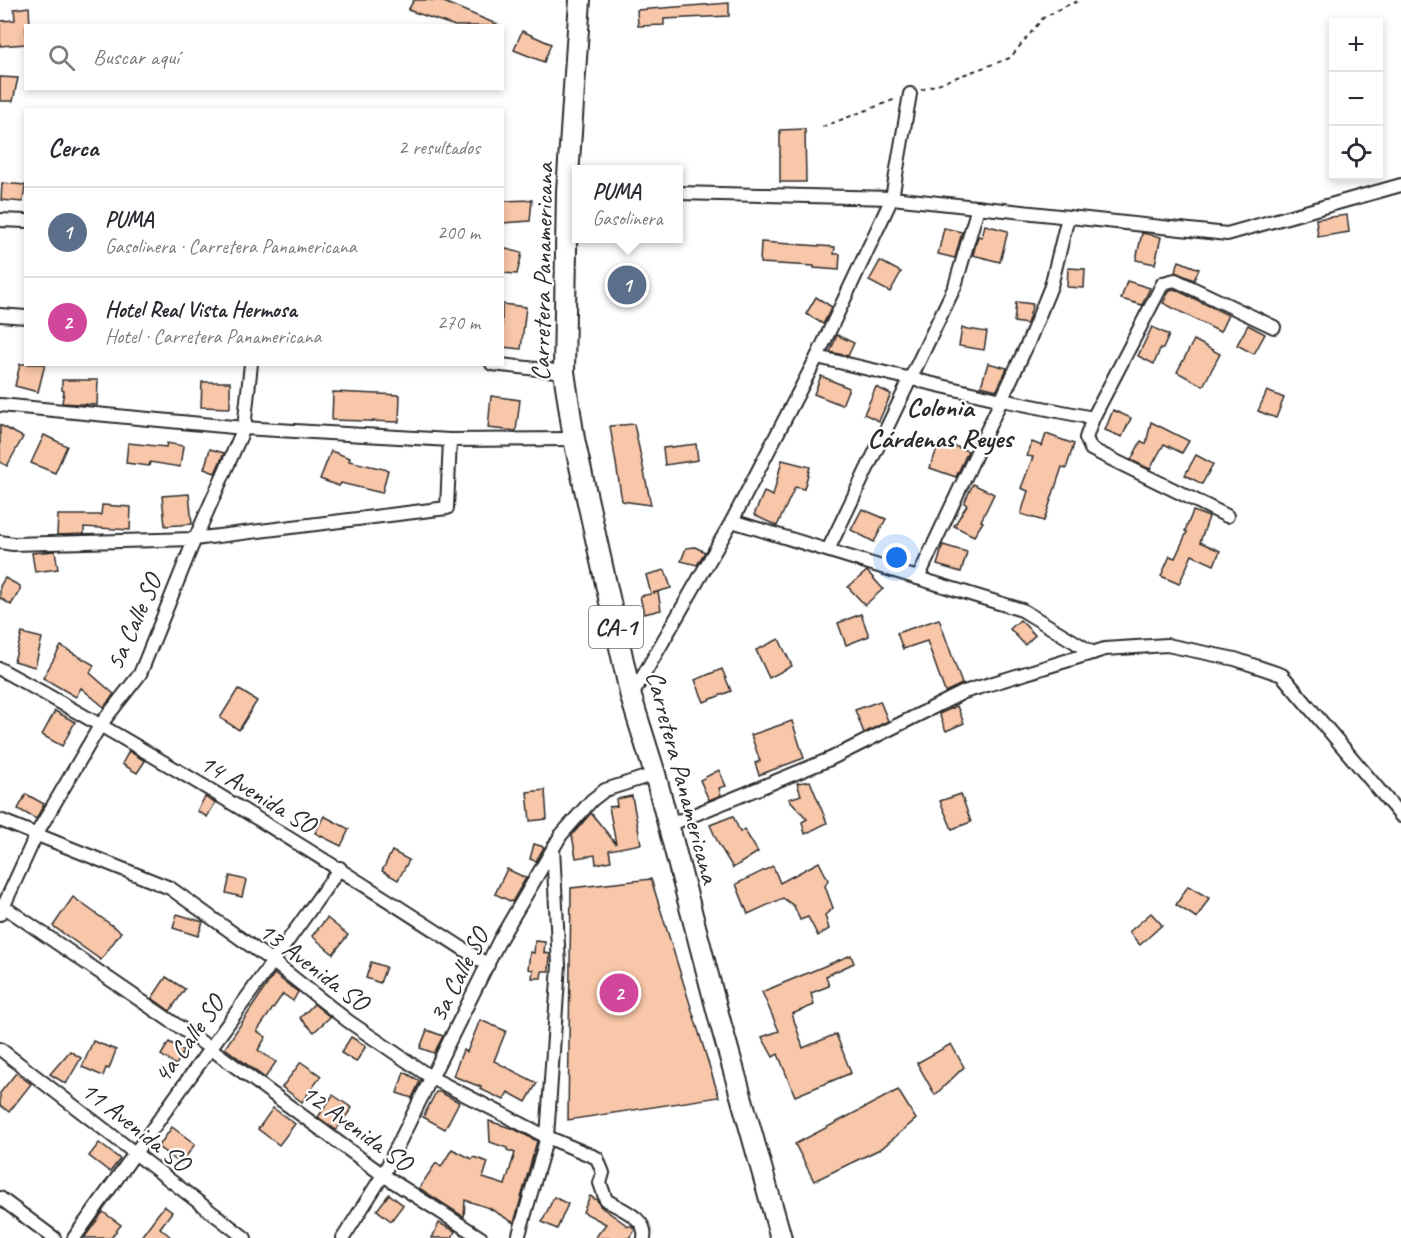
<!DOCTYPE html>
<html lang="es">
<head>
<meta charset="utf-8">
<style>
	:root { --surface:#fff; --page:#f7f7f7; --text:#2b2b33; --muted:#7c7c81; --line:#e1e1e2; --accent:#d1495b }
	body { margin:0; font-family:Caveat,sans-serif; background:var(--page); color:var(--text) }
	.controls { position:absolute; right:18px; top:18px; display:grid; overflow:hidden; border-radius:0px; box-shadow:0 3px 9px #0003 }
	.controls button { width:54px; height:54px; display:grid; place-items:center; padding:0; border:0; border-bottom:2px solid var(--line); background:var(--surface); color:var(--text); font:30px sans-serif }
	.you { position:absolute; left:897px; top:558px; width:21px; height:21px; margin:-15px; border:4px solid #fff; border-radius:50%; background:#1a73e8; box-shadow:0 0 0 9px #1a73e833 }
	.badge { display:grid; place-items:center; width:39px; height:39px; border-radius:50%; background:var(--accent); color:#fff; font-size:20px; font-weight:700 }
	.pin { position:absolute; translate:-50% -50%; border:3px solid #fff; box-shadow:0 2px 6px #0006 }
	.popup { position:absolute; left:572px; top:165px; width:111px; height:78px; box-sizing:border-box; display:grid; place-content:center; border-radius:0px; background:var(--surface); filter:drop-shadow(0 2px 4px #0005); font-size:20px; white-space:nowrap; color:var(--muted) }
	.popup b { font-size:22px; color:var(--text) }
	.popup::after { content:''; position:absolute; left:50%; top:100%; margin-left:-12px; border:12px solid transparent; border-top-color:var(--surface) }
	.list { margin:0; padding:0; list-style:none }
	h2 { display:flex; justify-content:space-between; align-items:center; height:78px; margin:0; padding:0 24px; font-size:26px }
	h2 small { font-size:20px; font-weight:400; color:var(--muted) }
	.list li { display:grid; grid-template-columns:39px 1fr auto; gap:18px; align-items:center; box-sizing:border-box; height:90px; padding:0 24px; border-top:2px solid var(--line) }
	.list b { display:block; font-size:22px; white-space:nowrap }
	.list p { margin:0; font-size:20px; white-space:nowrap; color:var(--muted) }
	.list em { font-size:20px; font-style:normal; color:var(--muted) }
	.icon { flex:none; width:33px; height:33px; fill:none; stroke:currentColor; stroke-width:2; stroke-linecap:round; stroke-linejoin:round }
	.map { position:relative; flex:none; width:1401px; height:1238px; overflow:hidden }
	.search { position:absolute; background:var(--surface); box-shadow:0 3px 9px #0003; left:24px; top:24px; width:480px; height:66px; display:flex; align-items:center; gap:15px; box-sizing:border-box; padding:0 21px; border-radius:0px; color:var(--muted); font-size:22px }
	.panel { position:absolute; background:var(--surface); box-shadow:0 3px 9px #0003; left:24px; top:108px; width:480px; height:258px; border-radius:0px }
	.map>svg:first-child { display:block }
	.building { fill:#f8c6a8; stroke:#2b2b2b; stroke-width:1.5 }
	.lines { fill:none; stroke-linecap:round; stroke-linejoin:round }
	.minor-casing { stroke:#2b2b2b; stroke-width:16 }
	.trunk-casing { stroke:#2b2b2b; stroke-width:24 }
	.path { stroke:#2b2b2b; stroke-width:2; stroke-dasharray:4.5 4.5; stroke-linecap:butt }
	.minor { stroke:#fff; stroke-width:12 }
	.trunk { stroke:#fff; stroke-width:20 }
	.labels { text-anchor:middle; stroke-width:4.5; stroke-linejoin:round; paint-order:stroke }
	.shield { fill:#fff; stroke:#6b6b6b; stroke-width:1.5 }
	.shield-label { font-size:24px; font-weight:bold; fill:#2b2b2b }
	.street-label { font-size:26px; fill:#2b2b2b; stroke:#fff }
	.neighbourhood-label { font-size:27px; font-weight:bold; fill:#2b2b2b; stroke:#fff }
</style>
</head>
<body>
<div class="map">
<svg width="1401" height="1238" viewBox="0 0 1401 1238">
	<rect width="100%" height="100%" fill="#fff"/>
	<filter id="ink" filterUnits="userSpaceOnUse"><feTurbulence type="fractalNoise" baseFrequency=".0167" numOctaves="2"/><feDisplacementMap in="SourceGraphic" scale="12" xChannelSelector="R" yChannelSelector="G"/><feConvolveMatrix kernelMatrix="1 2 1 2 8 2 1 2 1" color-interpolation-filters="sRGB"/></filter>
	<g filter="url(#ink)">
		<!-- building -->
		<g class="building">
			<path d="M414,0H439L501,26H455L408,10Z"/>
			<path d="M729,3V16L664,19V25L638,26L637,10Z"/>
			<path d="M29,7L30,26H26V44L0,46V21L15,20L14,9Z"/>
			<path d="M522,31L551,44L544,62L514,50Z"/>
			<path d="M0,77L18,78L13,101H0Z"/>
			<path d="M805,129L806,182H780V130Z"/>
			<path d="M2,183L25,185L23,202L1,200Z"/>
			<path d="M532,200L530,221L502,223V201Z"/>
			<path d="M1347,215L1349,232L1318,237L1316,219Z"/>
			<path d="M985,225L1008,231L1000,262L973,255L978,236L982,237Z"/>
			<path d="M944,228L962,232L955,258L938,254Z"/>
			<path d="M1142,233L1161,237L1155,264L1136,260Z"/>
			<path d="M761,242L835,247L834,254H840L839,270L814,268V266L760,263Z"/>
			<path d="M502,248L522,253L517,274L502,273Z"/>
			<path d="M880,261L901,272L890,292L869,281Z"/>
			<path d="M1179,261L1199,269L1194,280L1175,272Z"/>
			<path d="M1068,268L1085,269L1084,288L1067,287Z"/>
			<path d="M1127,281L1150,288L1142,305L1121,299Z"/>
			<path d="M1174,289L1228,315L1220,332L1163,303L1170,290Z"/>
			<path d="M816,297L832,307L823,324L806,314Z"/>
			<path d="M1016,302L1033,304L1027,324L1014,322Z"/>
			<path d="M502,304L526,307L521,349L502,347Z"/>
			<path d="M1248,325L1265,334L1254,354L1237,345Z"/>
			<path d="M1152,327L1169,335L1163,349H1160L1154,364L1138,356Z"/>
			<path d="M962,328L987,332L984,350L959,346Z"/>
			<path d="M837,335L854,343L848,356L830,352Z"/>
			<path d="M1194,340L1220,354L1203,386L1177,372Z"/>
			<path d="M988,363L1007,368L997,390L981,386Z"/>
			<path d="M20,364H45L38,392L15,386Z"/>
			<path d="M821,376L849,388L842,405L814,394Z"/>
			<path d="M62,380H98L97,405L62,403L64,391L62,390Z"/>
			<path d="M202,382H230V408L201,407Z"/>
			<path d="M876,387L891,394L879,421L864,414Z"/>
			<path d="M1267,391L1284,398L1276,418L1258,411Z"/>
			<path d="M333,392L400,395L399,422L332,420Z"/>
			<path d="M491,396L520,400L516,431L488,428Z"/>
			<path d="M1113,410L1131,418L1122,437L1105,430Z"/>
			<path d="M1151,422L1189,441L1182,453L1164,444L1150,469L1131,460L1141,441L1146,444Z"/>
			<path d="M634,424L651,505L622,501L610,426Z"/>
			<path d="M0,425L23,437L7,466L0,462Z"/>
			<path d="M1046,434L1074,444L1066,469L1062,467L1044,521L1021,514L1028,491L1021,488L1033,457L1027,456L1032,442L1042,446Z"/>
			<path d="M44,435L67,446L55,473L31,463Z"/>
			<path d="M940,441L968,451L956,477L930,468Z"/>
			<path d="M128,443L166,447L167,443L183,446L180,467L150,462L149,466L126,463Z"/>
			<path d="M696,444L698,460L665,465L663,448Z"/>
			<path d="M210,449L224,453L215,473L204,469Z"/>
			<path d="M331,451L350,458L349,461L388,470L382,493L341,483L339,486L320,479Z"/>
			<path d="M1196,455L1213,464L1202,484L1185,475Z"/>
			<path d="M782,460L810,467L804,489L795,487L777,526L754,515L764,492L773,496Z"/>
			<path d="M973,484L994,494L981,521L983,522L974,536L954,526L967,505L964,503Z"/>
			<path d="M189,494L192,524L165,526L162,496Z"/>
			<path d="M102,505L131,507L130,530L84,527V534L57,535L58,515H101Z"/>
			<path d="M862,509L886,519L874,542L851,530Z"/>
			<path d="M1193,511L1209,517L1200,542L1220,551L1214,565L1192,555L1179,584L1161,576L1170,556L1175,558L1187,532L1185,531Z"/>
			<path d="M943,545L967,552L961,572L937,565Z"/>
			<path d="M695,547L705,552L697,565L681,561L686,548Z"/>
			<path d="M55,551L58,569L35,572L32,553Z"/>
			<path d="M665,570L671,588L653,593L658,592L661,610L644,614L640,596L651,594L646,575Z"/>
			<path d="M867,571L883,589L865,605L848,587Z"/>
			<path d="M5,578L20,586V590L11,605L0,598V586Z"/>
			<path d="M861,614L869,636L846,645L838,623Z"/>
			<path d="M939,619L962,684L945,692L927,641L903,649L897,633Z"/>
			<path d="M1020,620L1035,635L1025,645L1010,629Z"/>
			<path d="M22,633L42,638L35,667L14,661Z"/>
			<path d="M779,639L792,666L769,678L756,650Z"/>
			<path d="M61,646L94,665L90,673L114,694L104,707L81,688L76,697L43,678Z"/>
			<path d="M722,669L731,691L704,702L695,680Z"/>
			<path d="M238,689L257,701L239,730L220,718Z"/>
			<path d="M880,701L888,721L864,733L855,710Z"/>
			<path d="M957,706L964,723L946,731L939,714Z"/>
			<path d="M55,711L75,722L62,746L42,735Z"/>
			<path d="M792,721L804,758L759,775L755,763L760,761L751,735Z"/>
			<path d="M129,751L145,761L137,773L122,764Z"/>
			<path d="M719,770L726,786L719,788L721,795L709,800L700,780Z"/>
			<path d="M810,781L827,823L805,834L802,822L807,819L789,799L801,795L797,783Z"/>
			<path d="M545,790L547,819L530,821L527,792Z"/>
			<path d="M26,794L44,804L36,819L18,809Z"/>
			<path d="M961,794L971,822L952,829L940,801Z"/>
			<path d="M632,796L641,844L609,850L611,861L596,864L595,855L576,858L572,835L591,813L616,844L609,807L617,806L616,799Z"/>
			<path d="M205,797L215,803L207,817L197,811Z"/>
			<path d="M324,816L349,829L341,846L315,833Z"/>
			<path d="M733,816L740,832L744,829L758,852L733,868L719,845L710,825Z"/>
			<path d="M534,844L544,847L536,861L530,859Z"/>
			<path d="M392,851L409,860L398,880L382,871Z"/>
			<path d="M819,862L828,880L825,886L833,908L825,915L829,929L818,936L808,917L800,920L794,906L783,898L748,914L736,884L773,866L780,883Z"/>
			<path d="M507,869L526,878L512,902L495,894Z"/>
			<path d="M230,876L246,880L242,897L226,893Z"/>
			<path d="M651,879L719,1097L568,1120L571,888Z"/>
			<path d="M1188,886L1209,898L1197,918L1176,905Z"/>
			<path d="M73,897L121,932L101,960L53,926Z"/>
			<path d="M1151,913L1162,925L1140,945L1129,932Z"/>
			<path d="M177,914L203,922L198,936L173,928Z"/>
			<path d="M327,918L348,935L333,954L312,936Z"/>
			<path d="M535,941L545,942L544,953L550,954L549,971H542L541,978H532L533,970L528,969L530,952L534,953Z"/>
			<path d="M851,955L854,963L826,976L829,986L811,993L814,1005L792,1014L803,1048L836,1034L851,1073L795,1096L778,1054L773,1057L762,1037L779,1031L762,992Z"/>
			<path d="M371,962L386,967L380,983L366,978Z"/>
			<path d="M274,974L298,992L293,1001L283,994L257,1031L266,1037L258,1050L276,1062L265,1078L225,1048Z"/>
			<path d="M166,977L185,989L170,1011L152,998Z"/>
			<path d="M314,1004L330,1017L314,1032L300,1018Z"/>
			<path d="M480,1020L506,1031L494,1061L537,1083L526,1102L508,1092L504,1100L480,1089L481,1087L453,1076L463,1050L467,1052Z"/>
			<path d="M427,1030L443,1036L434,1053L420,1048Z"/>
			<path d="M351,1037L366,1046L356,1062L341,1053Z"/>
			<path d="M93,1041L116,1050L109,1069L106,1068L103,1076L82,1067Z"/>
			<path d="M169,1042L184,1051L176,1065L161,1055Z"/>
			<path d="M951,1044L964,1067L935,1095L917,1063Z"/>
			<path d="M70,1051L81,1058L66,1084L50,1074Z"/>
			<path d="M301,1062L321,1076L302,1102L282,1087Z"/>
			<path d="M404,1072L420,1081L412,1098L397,1093Z"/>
			<path d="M16,1073L31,1084L9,1112L0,1105V1093Z"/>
			<path d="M898,1090L916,1119L882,1148L814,1181L795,1144Z"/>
			<path d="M436,1092H440L459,1102L445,1129L423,1117Z"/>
			<path d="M333,1095L352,1108L336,1130L318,1117Z"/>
			<path d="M273,1108L295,1124L279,1145L258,1129Z"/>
			<path d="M489,1121L514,1129L537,1141L514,1223L489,1208L465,1200L464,1217L419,1188L436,1163L441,1167L452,1149L472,1159L473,1157L488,1162L483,1178L505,1185L515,1153L507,1150V1148L490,1142Z"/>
			<path d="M172,1127L195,1144L181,1164L158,1147Z"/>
			<path d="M99,1143L120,1159L110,1172L89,1156Z"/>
			<path d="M389,1194L403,1205L391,1221L377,1210Z"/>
			<path d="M590,1196L597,1200L601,1207L628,1226H632L635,1230L629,1238H595L606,1224L583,1212Z"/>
			<path d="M554,1197L568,1204L557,1229L542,1222Z"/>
			<path d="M164,1206L172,1212L160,1228L172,1238H140Z"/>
			<path d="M103,1212L121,1225L111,1238H84Z"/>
			<path d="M439,1223L455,1231L452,1238H432Z"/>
		</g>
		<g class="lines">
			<!-- minor casing -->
			<g class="minor-casing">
				<g id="minor">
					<path d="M678,193L892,198L1227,234L1401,185"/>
					<path d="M0,220L26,221"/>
					<path d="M0,315L26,317"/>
					<path d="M817,357L1002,400L1093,418"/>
					<path d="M492,364L564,372"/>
					<path d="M0,405L244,428L450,440L574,439"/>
					<path d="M1227,516L1091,449L1086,438L1093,418L1163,283L1175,280L1274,327"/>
					<path d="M732,521L1022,610L1093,653"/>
					<path d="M0,542L13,544L194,539L447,508L450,440"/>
					<path d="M828,550L955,286L978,207"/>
					<path d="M918,578L1028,343L1051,286L1068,217"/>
					<path d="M0,669C167,760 329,861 488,965"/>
					<path d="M631,697L732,521L817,357L892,198L910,94"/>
					<path d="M0,820L170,888L272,961L348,1021L432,1078L547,1137L597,1158L603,1173L600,1183L606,1200C620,1209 648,1218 644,1238"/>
					<path d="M669,825L830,759L964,692L1105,649L1167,645L1235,659L1282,675L1401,816"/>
					<path d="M3,906L210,1048L383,1175L481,1238"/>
					<path d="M0,914L37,833L101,724L140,674L191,548L244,428L251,364"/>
					<path d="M0,1049L245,1238"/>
					<path d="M0,1198L54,1238"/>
					<path d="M74,1238L340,868"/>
					<path d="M343,1238L383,1175L500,939L561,835L592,800L605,790L655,774"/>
					<path d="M518,1238L547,1137L559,965L553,848"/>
				</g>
			</g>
			<!-- trunk casing -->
			<g class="trunk-casing">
				<path id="trunk" d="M580,0L567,191L564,372L574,439L631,697L655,774L721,1025L781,1238"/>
			</g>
			<!-- path -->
			<g class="path">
				<path d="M921,90L1010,58L1043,18L1063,7L1081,0"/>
				<path d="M822,127L896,99"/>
			</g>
			<!-- minor -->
			<use href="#minor" class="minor"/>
			<!-- trunk -->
			<use href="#trunk" class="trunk"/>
		</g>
	</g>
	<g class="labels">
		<!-- shield labels -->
		<rect class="shield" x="589" y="606" width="54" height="42" rx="4.5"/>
		<g class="shield-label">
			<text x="616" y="635">CA-1</text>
		</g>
		<!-- street labels -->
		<g class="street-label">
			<text transform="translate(542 272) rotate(-89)" y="9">Carretera Panamericana</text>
			<text transform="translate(133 622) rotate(-66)" y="9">5a Calle SO</text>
			<text transform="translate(683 777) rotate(75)" y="9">Carretera Panamericana</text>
			<text transform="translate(258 793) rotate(31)" y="9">14 Avenida SO</text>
			<text transform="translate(314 966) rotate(37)" y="9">13 Avenida SO</text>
			<text transform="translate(458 975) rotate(-63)" y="9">3a Calle SO</text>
			<text transform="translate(188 1039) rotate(-54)" y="9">4a Calle SO</text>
			<text transform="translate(136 1126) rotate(38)" y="9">11 Avenida SO</text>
			<text transform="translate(357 1127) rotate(36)" y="9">12 Avenida SO</text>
		</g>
		<!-- neighbourhood labels -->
		<g class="neighbourhood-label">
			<text x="940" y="416">Colonia<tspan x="940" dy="31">Cárdenas Reyes</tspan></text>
		</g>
	</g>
</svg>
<div class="controls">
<button>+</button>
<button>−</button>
<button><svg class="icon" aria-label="locate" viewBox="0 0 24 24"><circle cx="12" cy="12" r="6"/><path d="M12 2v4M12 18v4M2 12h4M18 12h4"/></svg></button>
</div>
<div class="you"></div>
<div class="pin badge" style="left:627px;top:285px;background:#5c6f8a">1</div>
<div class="popup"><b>PUMA</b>Gasolinera</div>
<div class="pin badge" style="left:619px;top:993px;background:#d1479c">2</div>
<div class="search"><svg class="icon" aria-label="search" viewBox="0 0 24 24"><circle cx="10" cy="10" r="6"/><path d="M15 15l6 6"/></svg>Buscar aquí</div>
<section class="panel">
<h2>Cerca<small>2 resultados</small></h2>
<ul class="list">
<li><span class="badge" style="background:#5c6f8a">1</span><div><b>PUMA</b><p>Gasolinera · Carretera Panamericana</p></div><em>200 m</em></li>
<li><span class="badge" style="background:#d1479c">2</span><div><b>Hotel Real Vista Hermosa</b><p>Hotel · Carretera Panamericana</p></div><em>270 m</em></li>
</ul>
</section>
</div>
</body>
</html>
